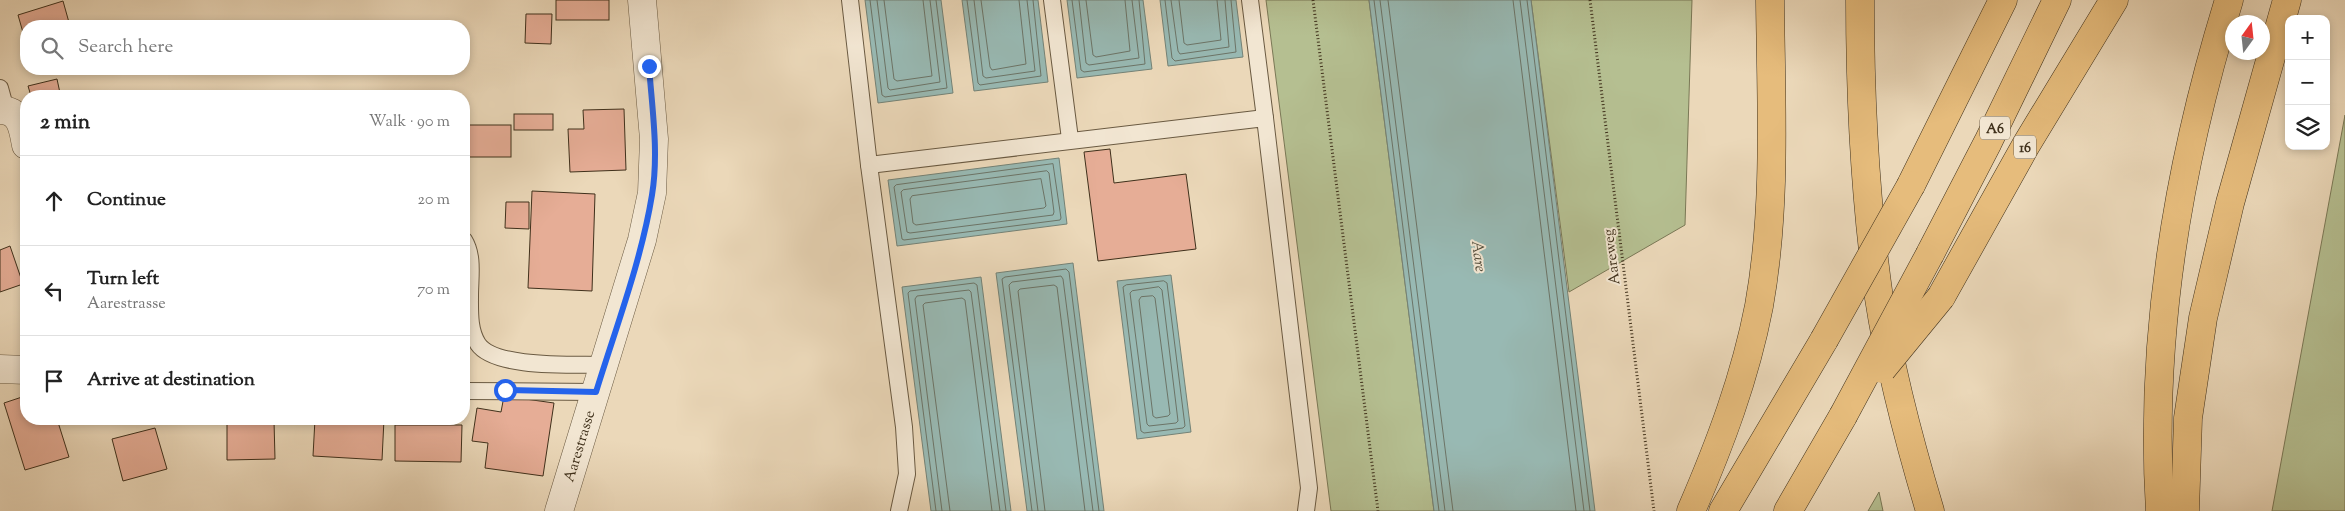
<!DOCTYPE html>
<html lang="en">
<head>
<meta charset="utf-8">
<style>
	:root { --surface:#fff; --page:#f6f6f6; --text:#222; --muted:#767676; --line:#e0e0e0 }
	body { margin:0; font-family:"Sorts Mill Goudy",serif; background:var(--page); color:var(--text) }
	.controls { position:absolute; right:15px; top:15px; display:grid; overflow:hidden; border-radius:10px; box-shadow:0 2px 8px #0003 }
	.controls button { width:45px; height:45px; display:grid; place-items:center; padding:0; border:0; border-bottom:1px solid var(--line); background:var(--surface); color:var(--text); font:25px sans-serif }
	.compass { position:absolute; left:2225px; top:15px; width:45px; height:45px; border-radius:50%; background:var(--surface); box-shadow:0 2px 8px #0003; rotate:15deg }
	.stop { position:absolute; width:15px; height:15px; margin:-11px; border:4px solid #2563eb; border-radius:50%; background:#fff }
	.stop.end { background:#2563eb; border-color:#fff; box-shadow:0 1px 5px #0008 }
	.list { margin:0; padding:0; list-style:none }
	h2 { display:flex; justify-content:space-between; align-items:center; height:65px; margin:0; padding:0 20px; font-size:21px }
	h2 small { font-size:16px; font-weight:400; color:var(--muted) }
	.list li { display:grid; grid-template-columns:32px 1fr auto; gap:15px; align-items:center; box-sizing:border-box; height:90px; padding:0 20px; border-top:1px solid var(--line) }
	.list b { display:block; font-size:19px; white-space:nowrap }
	.list p { margin:0; font-size:16px; white-space:nowrap; color:var(--muted) }
	.list em { font-size:16px; font-style:normal; color:var(--muted) }
	.icon { flex:none; width:28px; height:28px; fill:none; stroke:currentColor; stroke-width:2; stroke-linecap:round; stroke-linejoin:round }
	.map { position:relative; flex:none; width:2345px; height:511px; overflow:hidden }
	.search { position:absolute; background:var(--surface); box-shadow:0 2px 8px #0003; left:20px; top:20px; width:450px; height:55px; display:flex; align-items:center; gap:12px; box-sizing:border-box; padding:0 18px; border-radius:20px; color:var(--muted); font-size:19px }
	.panel { position:absolute; background:var(--surface); box-shadow:0 2px 8px #0003; left:20px; top:90px; width:450px; height:335px; border-radius:20px }
	.map>svg:first-child { display:block }
	.green { fill:#b5bf91; stroke:#7a7856 }
	.water { fill:#98b9b3; stroke:#748276 }
	.lines { fill:none; stroke-linecap:round; stroke-linejoin:round }
	.shore { stroke:#6c7467; stroke-width:1 }
	.building { fill:#e6ad96; stroke:#3f301b }
	.lane-casing { stroke:#6a5a42; stroke-width:18 }
	.street-casing { stroke:#6a5a42; stroke-width:29 }
	.highway-casing { stroke:#3f301b; stroke-width:29 }
	.path { stroke:#3f301b; stroke-width:3; stroke-dasharray:1 2.5; stroke-linecap:butt }
	.lane { stroke:#f2e6d2; stroke-width:16 }
	.street { stroke:#f2e6d2; stroke-width:28 }
	.highway { stroke:#e6bc7c; stroke-width:28 }
	.highway-bridge-casing { stroke:#3f301b; stroke-width:29; stroke-linecap:butt }
	.highway-bridge { stroke:#e6bc7c; stroke-width:28 }
	.route { stroke:#2563eb; stroke-width:6 }
	.labels { text-anchor:middle; stroke-width:4; stroke-linejoin:round; paint-order:stroke }
	.shield { fill:#f2e6d2; stroke:#756752; stroke-width:1 }
	.shield-label { font-size:14px; font-weight:bold; fill:#3f301b }
	.street-label { font-size:15px; fill:#3f301b; stroke:#f2e6d2 }
	.water-label { font-size:16px; font-style:italic; fill:#514b39; stroke:#f2e6d2 }
</style>
</head>
<body>
<div class="map">
<svg width="2345" height="511" viewBox="0 0 2345 511">
	<rect width="100%" height="100%" fill="#ebd8b9"/>
	<filter id="stains"><feTurbulence type="fractalNoise" baseFrequency=".004" numOctaves="4"/><feColorMatrix values="0 0 0 0 .2 0 0 0 0 .09 0 0 0 0 .02 0 0 0 .5 -.17"/></filter>
	<radialGradient id="worn" r=".72"><stop offset=".6" stop-color="#630" stop-opacity="0"/><stop offset="1" stop-color="#630" stop-opacity=".3"/></radialGradient>
	<!-- green -->
	<g class="green">
		<path d="M1266,0H1369L1434,511H1331Z"/>
		<path d="M1531,0H1692L1685,225L1569,292Z"/>
		<path d="M2345,115V511H2272Z"/>
		<path d="M1879,492L1883,511H1868Z"/>
	</g>
	<!-- water -->
	<g class="water">
		<path d="M865,0H941L953,93L878,103Z"/>
		<path d="M962,0H1038L1048,82L974,91Z"/>
		<path d="M1067,0H1143L1152,69L1077,78Z"/>
		<path d="M1160,0H1236L1243,57L1168,66Z"/>
		<path d="M1369,0H1531L1595,511H1434Z"/>
		<path d="M1059,158L1067,224L897,246L888,180Z"/>
		<path d="M1073,263L1104,511H1027L996,273Z"/>
		<path d="M1171,275L1191,432L1137,439L1117,281Z"/>
		<path d="M981,277L1011,511H931L902,287Z"/>
	</g>
	<g class="lines">
		<!-- shore -->
		<g class="shore">
			<path d="M870,0L882,95L885,97L947,88L936,0"/>
			<path d="M877,0L888,88L890,90L940,82L930,0"/>
			<path d="M884,0L894,79L897,81L932,76L923,0"/>
			<path d="M967,0L978,83L980,85L1041,76L1033,0"/>
			<path d="M974,0L983,76L986,78L1035,71L1027,0"/>
			<path d="M981,0L990,67L992,70L1026,64L1019,0"/>
			<path d="M1072,0L1081,70L1084,72L1145,64L1139,0"/>
			<path d="M1079,0L1086,63L1089,65L1139,58L1132,0"/>
			<path d="M1086,0L1093,55L1096,57L1130,51L1125,0"/>
			<path d="M1165,0L1172,58L1175,61L1236,52L1231,0"/>
			<path d="M1171,0L1178,51L1180,54L1229,47L1225,0"/>
			<path d="M1179,0L1184,43L1187,45L1221,40L1217,0"/>
			<path d="M1374,0L1439,511"/>
			<path d="M1380,0L1445,511"/>
			<path d="M1388,0L1453,511"/>
			<path d="M1513,0L1576,511"/>
			<path d="M1520,0L1584,511"/>
			<path d="M1527,0L1590,511"/>
			<path d="M1053,164L1061,218L1060,220L904,240L902,239L894,187L896,185Z"/>
			<path d="M1047,171L1049,173L1054,212L1053,215L910,233L907,232L901,192L903,190Z"/>
			<path d="M1041,179L1046,206L1044,208L916,225L913,223L910,199L912,196Z"/>
			<path d="M1164,281L1167,283L1185,426L1183,428L1144,433L1141,431L1123,287L1126,285Z"/>
			<path d="M1159,287L1162,290L1178,421L1176,423L1149,426L1147,424L1130,293L1132,291Z"/>
			<path d="M1153,296L1155,298L1170,414L1168,416L1156,418L1153,416L1139,300L1141,297Z"/>
			<path d="M936,511L908,293L910,291L974,283L977,285L1006,511"/>
			<path d="M942,511L915,299L917,296L969,290L971,292L1000,511"/>
			<path d="M950,511L923,305L925,303L962,298L965,300L992,511"/>
			<path d="M1032,511L1002,279L1005,277L1066,269L1069,272L1099,511"/>
			<path d="M1038,511L1009,285L1012,282L1061,276L1063,279L1093,511"/>
			<path d="M1045,511L1018,291L1020,289L1054,285L1057,287L1085,511"/>
		</g>
	</g>
	<!-- building -->
	<g class="building">
		<rect x="556" y="0" width="53" height="20"/>
		<path d="M63,1L70,26H26V43L18,15Z"/>
		<path d="M526,14H552L551,44L525,43Z"/>
		<path d="M57,79L60,93L47,96H31L28,86Z"/>
		<path d="M624,109L626,170L570,172L568,129H584L583,110Z"/>
		<rect x="514" y="114" width="39" height="16"/>
		<rect x="464" y="125" width="47" height="32"/>
		<path d="M1110,149L1114,183L1186,174L1196,249L1098,261L1084,152Z"/>
		<path d="M532,191L595,194L592,291L528,288Z"/>
		<path d="M506,202H529V229L505,228Z"/>
		<path d="M10,246L23,284L0,292V250Z"/>
		<path d="M504,396L554,403L543,476L485,468L488,443L472,441L477,408L501,412Z"/>
		<path d="M22,397L26,419H57L69,457L25,470L4,403Z"/>
		<path d="M315,419H384L382,460L313,456Z"/>
		<path d="M227,421H274L275,459L227,460Z"/>
		<path d="M395,425H462L461,462L395,461Z"/>
		<path d="M155,428L167,469L123,481L112,439Z"/>
	</g>
	<g class="lines">
		<!-- lane casing -->
		<g class="lane-casing">
			<g id="lane">
				<path d="M850,0L869,165L904,427L907,474L899,511"/>
				<path d="M1052,0L1070,139"/>
				<path d="M1250,0L1265,118"/>
				<path d="M0,88L6,110"/>
				<path d="M869,165L1265,118L1309,488L1306,511"/>
				<path d="M464,240C474,256 470,277 470,296C470,312 469,330 478,344C495,369 575,364 604,365"/>
				<path d="M464,391L596,392"/>
			</g>
		</g>
		<!-- street casing -->
		<g class="street-casing">
			<g id="street">
				<path d="M0,110C21,110 23,129 26,145"/>
				<path d="M0,369L26,370"/>
				<path id="s1" d="M559,511L642,240L652,193L654,139L642,0"/>
			</g>
		</g>
		<!-- highway casing -->
		<g class="highway-casing">
			<g id="highway">
				<path d="M1860,0C1860,99 1865,199 1879,298C1890,370 1909,441 1930,511"/>
				<path d="M1911,185L2003,0"/>
				<path d="M1930,254L1988,142L2057,0"/>
				<path d="M1941,297L2026,145L2114,0"/>
				<path d="M1691,511C1720,444 1745,378 1759,306C1777,206 1771,101 1770,0"/>
				<path d="M1723,511L1824,340"/>
				<path d="M1788,511L1843,416"/>
				<path d="M2160,511C2149,338 2178,165 2229,0"/>
				<path d="M2185,511L2188,418L2203,318L2230,203L2287,0"/>
			</g>
		</g>
		<!-- path -->
		<g class="path">
			<path d="M1313,0L1378,511"/>
			<path d="M1590,0L1654,511"/>
		</g>
		<!-- lane -->
		<use href="#lane" class="lane"/>
		<!-- street -->
		<use href="#street" class="street"/>
		<!-- highway -->
		<use href="#highway" class="highway"/>
		<!-- highway-bridge casing -->
		<g class="highway-bridge-casing">
			<g id="highway-bridge">
				<path d="M1824,340L1911,185"/>
				<path d="M1882,369L1941,297"/>
				<path d="M1843,416L1930,254"/>
			</g>
		</g>
		<!-- highway-bridge -->
		<use href="#highway-bridge" class="highway-bridge"/>
	</g>
	<g class="lines">
		<!-- route -->
		<path class="route" d="M505,390L596,392C616,327 641,262 652,195C659,153 652,108 649,66"/>
	</g>
	<g class="labels">
		<!-- shield labels -->
		<g class="shield">
			<rect x="1980" y="116.5" width="30" height="23" rx="4"/>
			<rect x="2014" y="135.5" width="22" height="23" rx="4"/>
		</g>
		<g class="shield-label">
			<text x="1995" y="133">A6</text>
			<text x="2025" y="152">16</text>
		</g>
		<!-- street labels -->
		<g class="street-label">
			<text transform="translate(1611 257) rotate(-97)" y="5">Aareweg</text>
			<text dy="5" stroke="none"><textPath href="#s1" startOffset="68">Aarestrasse</textPath></text>
		</g>
		<!-- water labels -->
		<g class="water-label">
			<text transform="translate(1480 256) rotate(83)" y="6">Aare</text>
		</g>
	</g>
	<rect width="100%" height="100%" filter="url(#stains)"/>
	<rect width="100%" height="100%" fill="url(#worn)"/>
</svg>
<div class="controls">
<button>+</button>
<button>−</button>
<button><svg class="icon" aria-label="layers" viewBox="0 0 24 24"><path d="M12 4l9 5-9 5-9-5zM3 14l9 5 9-5"/></svg></button>
</div>
<svg class="compass" viewBox="-18 -18 36 36"><path d="M0-13l5 13h-10z" fill="#e53935"/><path d="M0 13l5-13h-10z" fill="#767676"/></svg>
<div class="stop" style="left:505px;top:390px"></div>
<div class="stop end" style="left:649px;top:66px"></div>
<div class="search"><svg class="icon" aria-label="search" viewBox="0 0 24 24"><circle cx="10" cy="10" r="6"/><path d="M15 15l6 6"/></svg>Search here</div>
<section class="panel">
<h2>2 min<small>Walk · 90 m</small></h2>
<ul class="list">
<li><svg class="icon" aria-label="ahead" viewBox="0 0 24 24"><path d="M12 20V5M6 11l6-6 6 6"/></svg><div><b>Continue</b></div><em>20 m</em></li>
<li><svg class="icon" aria-label="left" viewBox="0 0 24 24"><path d="M17 20v-9H6M10 6l-5 5 5 5"/></svg><div><b>Turn left</b><p>Aarestrasse</p></div><em>70 m</em></li>
<li><svg class="icon" aria-label="arrive" viewBox="0 0 24 24"><path d="M6 21V4h12l-3 4 3 4H6"/></svg><div><b>Arrive at destination</b></div></li>
</ul>
</section>
</div>
</body>
</html>
